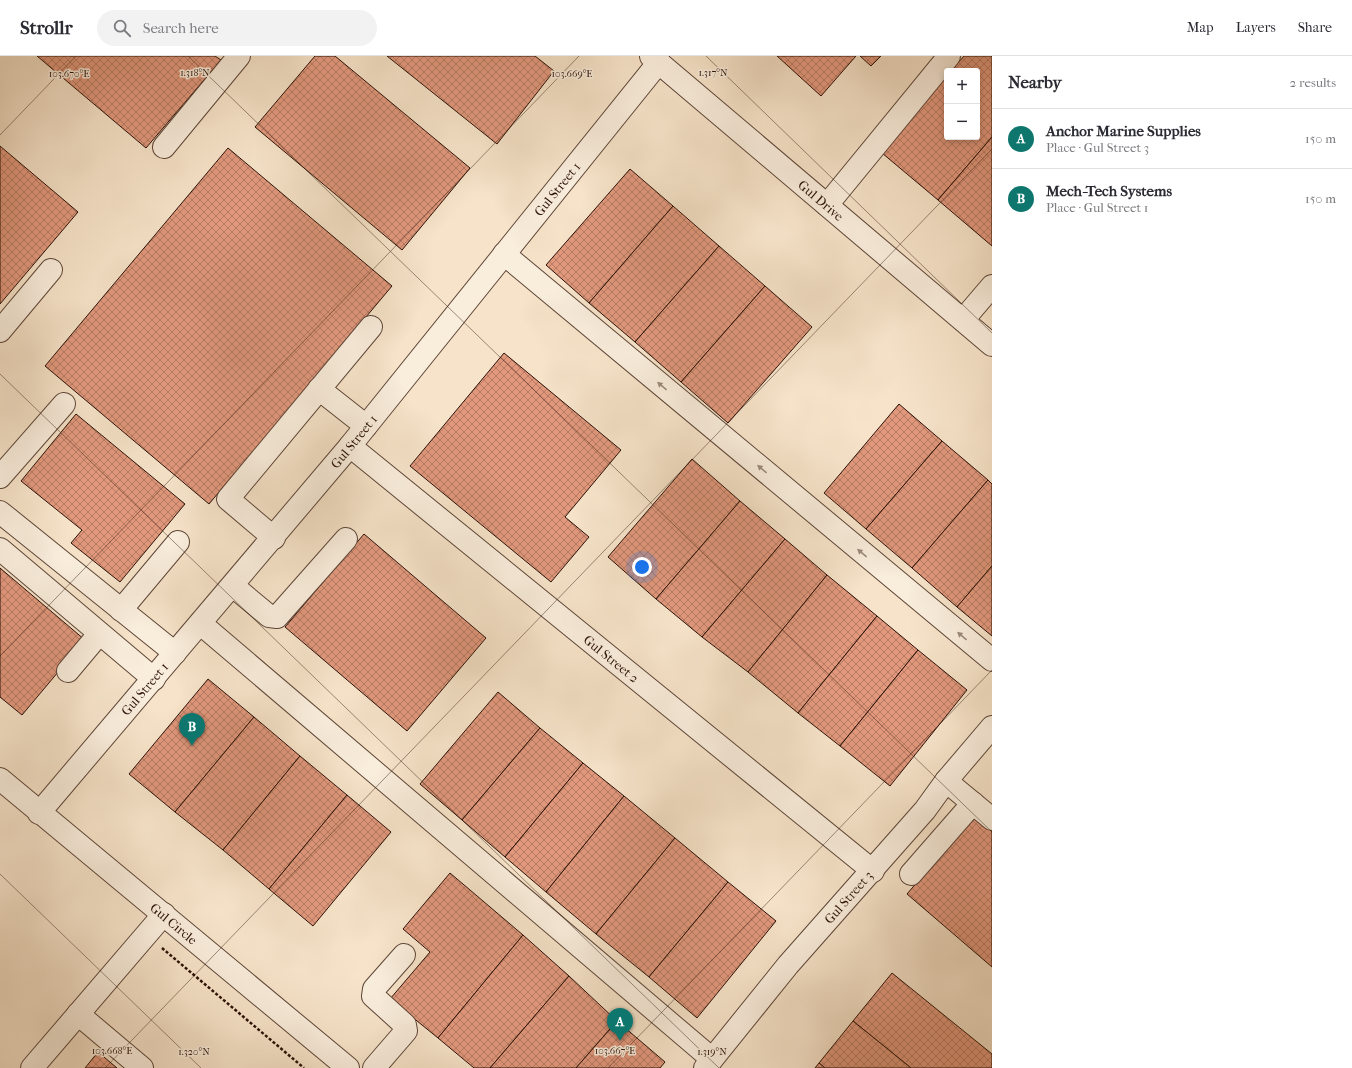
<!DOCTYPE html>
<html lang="en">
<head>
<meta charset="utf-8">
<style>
	:root { --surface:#fff; --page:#f2f2f3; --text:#2b2b33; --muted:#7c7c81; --line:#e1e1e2; --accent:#0f766e }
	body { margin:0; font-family:"IM FELL French Canon",serif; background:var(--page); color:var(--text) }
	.controls { position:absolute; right:12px; top:12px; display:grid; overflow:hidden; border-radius:4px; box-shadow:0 2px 6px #0003 }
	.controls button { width:36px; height:36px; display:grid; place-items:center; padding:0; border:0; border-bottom:1px solid var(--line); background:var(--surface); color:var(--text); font:20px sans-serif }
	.you { position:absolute; left:642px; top:511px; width:14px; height:14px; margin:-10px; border:3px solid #fff; border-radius:50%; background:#1a73e8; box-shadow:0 0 0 6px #1a73e833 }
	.badge { display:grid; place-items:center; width:26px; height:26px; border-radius:50%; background:var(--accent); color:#fff; font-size:13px; font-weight:700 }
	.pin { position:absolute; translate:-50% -33px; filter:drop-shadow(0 1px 2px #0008) }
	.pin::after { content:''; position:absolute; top:21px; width:14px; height:12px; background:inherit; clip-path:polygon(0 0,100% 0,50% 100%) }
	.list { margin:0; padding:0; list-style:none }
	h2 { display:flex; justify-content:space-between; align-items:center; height:52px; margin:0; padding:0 16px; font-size:17px }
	h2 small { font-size:13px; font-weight:400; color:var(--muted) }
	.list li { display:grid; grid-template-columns:26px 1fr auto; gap:12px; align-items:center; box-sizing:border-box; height:60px; padding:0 16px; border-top:1px solid var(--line) }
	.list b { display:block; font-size:15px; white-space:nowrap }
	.list p { margin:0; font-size:13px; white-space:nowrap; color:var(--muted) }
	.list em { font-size:13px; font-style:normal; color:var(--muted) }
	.icon { flex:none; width:22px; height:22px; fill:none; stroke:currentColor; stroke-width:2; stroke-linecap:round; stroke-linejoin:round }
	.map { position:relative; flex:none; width:992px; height:1012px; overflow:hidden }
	header { display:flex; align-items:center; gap:24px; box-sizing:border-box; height:56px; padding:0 20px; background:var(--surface); border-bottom:1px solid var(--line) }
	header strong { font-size:19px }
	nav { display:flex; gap:22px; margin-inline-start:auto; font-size:14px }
	.search { width:280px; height:36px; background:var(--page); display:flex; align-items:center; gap:10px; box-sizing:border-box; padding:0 14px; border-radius:22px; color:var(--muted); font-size:15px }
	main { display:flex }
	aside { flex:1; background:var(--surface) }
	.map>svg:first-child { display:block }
	.building { fill:url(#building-cross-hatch); stroke:#2b1107 }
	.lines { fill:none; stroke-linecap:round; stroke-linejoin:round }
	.minor-casing { stroke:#5e4638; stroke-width:24 }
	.path { stroke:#2b1107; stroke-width:2.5; stroke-dasharray:3 2; stroke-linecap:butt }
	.minor { stroke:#f9eddc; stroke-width:22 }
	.oneway { fill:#9c8a7c }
	.ticks { fill:none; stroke:#2b1107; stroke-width:1; stroke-opacity:0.45 }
	.labels { text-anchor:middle; stroke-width:3; stroke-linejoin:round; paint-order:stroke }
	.street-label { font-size:13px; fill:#2b1107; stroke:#f9eddc }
	.ticks-label { font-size:10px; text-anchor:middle; fill:#2b1107; stroke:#f9eddc; stroke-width:3; stroke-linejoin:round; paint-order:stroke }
</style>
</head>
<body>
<header>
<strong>Strollr</strong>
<div class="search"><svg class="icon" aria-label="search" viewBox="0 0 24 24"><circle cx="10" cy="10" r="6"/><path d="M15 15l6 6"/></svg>Search here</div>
<nav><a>Map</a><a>Layers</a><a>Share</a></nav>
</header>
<main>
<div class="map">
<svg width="992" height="1012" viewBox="0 0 992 1012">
	<defs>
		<pattern id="building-cross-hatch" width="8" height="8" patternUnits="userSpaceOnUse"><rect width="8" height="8" fill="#e1987d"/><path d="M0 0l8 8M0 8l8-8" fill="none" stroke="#b77b64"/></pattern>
	</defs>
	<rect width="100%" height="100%" fill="#f6e3c9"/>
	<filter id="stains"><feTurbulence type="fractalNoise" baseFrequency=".005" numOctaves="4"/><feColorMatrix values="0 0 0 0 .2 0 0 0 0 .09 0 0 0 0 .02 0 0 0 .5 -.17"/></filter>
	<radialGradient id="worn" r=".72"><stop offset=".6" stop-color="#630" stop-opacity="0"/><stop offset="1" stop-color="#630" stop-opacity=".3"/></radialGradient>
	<!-- building -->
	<g class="building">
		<path d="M37,0H215L221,4L146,92Z"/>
		<path d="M315,0H335L470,112L402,194L255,71Z"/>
		<path d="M387,0H535L554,15L497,88Z"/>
		<path d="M777,0H856L821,40Z"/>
		<path d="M860,0H881L871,10Z"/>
		<path d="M964,0H992V81L938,144L882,97L947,20V81H977V15H951Z"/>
		<path d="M992,81V190L938,144Z"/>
		<path d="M0,90L78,156L0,248Z"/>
		<path d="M228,92L392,230L209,448L45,310Z"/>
		<path d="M630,113L673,150L589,247L546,209Z"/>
		<path d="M673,150L719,190L635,286L589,247Z"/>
		<path d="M719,190L765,230L681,326L635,286Z"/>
		<path d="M765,230L812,271L728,367L681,326Z"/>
		<path d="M504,297L621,394L565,461L589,481L551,526L410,410Z"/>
		<path d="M899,348L942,385L866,473L824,437Z"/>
		<path d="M76,358L185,448L120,526L71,487L82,474L21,425Z"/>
		<path d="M942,385L988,424L912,512L866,473Z"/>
		<path d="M692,403L740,445L656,543L608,501Z"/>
		<path d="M988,424L992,428V510L957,551L912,512Z"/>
		<path d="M740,445L785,483L702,581L656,543Z"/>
		<path d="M364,478L486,582L407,675L285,571Z"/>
		<path d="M785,483L827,519L748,616L702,581Z"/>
		<path d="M992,510V580L957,551Z"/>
		<path d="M0,512L85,584L22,659L0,641Z"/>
		<path d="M827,519L877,560L798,657L748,616Z"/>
		<path d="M877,560L918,594L840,690L798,657Z"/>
		<path d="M918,594L967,634L890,730L840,690Z"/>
		<path d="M208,623L254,661L175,756L129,718Z"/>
		<path d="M498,636L540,672L462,764L420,728Z"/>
		<path d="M254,661L300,700L223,794L175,756Z"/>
		<path d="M540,672L583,707L505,801L462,764Z"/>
		<path d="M300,700L347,739L269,833L223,794Z"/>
		<path d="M583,707L624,740L546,836L505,801Z"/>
		<path d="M347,739L391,776L313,870L269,833Z"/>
		<path d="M624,740L675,782L596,878L546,836Z"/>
		<path d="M975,758L992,772V911L907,838Z"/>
		<path d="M675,782L728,826L649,921L596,878Z"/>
		<path d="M450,817L523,879L438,982L390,943L430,896L403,873Z"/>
		<path d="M728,826L776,865L697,962L649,921Z"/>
		<path d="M523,879L569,920L490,1012H474L438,982Z"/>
		<path d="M892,917L992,998V1012H911L853,965Z"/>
		<path d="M569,920L617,965L576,1012H490Z"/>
		<path d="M617,965L665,1006L660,1012H576Z"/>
		<path d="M853,965L911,1012H825L819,1007Z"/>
		<path d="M98,996L117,1012H85Z"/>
		<path d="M819,1007L825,1012H815Z"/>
	</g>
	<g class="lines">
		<!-- minor casing -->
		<g class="minor-casing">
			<g id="minor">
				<path id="s1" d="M651,0L992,289"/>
				<path d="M164,91L239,0"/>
				<path d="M827,149L949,0"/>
				<path d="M504,198L992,604"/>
				<path d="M963,264L992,230"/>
				<path d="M0,275L51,214"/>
				<path d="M319,333L366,370"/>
				<path id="s2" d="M350,390L873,815"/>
				<path d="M0,421L64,348"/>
				<path d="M0,456L175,597"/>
				<path d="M274,482L228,443L371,271"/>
				<path d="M0,493L154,623"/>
				<path d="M233,530L269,560L277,561L346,483"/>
				<path d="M121,554L178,486"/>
				<path d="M201,568L712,1003"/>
				<path d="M68,615L99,578"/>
				<path id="s3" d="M0,723L348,1012"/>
				<path d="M946,725L992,763"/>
				<path id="s4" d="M39,757L350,390L659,6"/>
				<path d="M911,818L973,747"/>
				<path d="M78,958L142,1012"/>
				<path d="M32,1012L164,858"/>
				<path d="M374,1012L406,975L405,969L373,940L374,933L404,899"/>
				<path id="s5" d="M705,1012L788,909L925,754L946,725L992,671"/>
			</g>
		</g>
		<!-- path -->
		<path class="path" d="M162,892L304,1012"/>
		<!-- minor -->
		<use href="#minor" class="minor"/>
	</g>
	<!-- one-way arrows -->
	<defs><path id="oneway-solid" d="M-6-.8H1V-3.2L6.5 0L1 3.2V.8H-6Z"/></defs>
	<g class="oneway">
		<use href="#oneway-solid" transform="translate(662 330) rotate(-140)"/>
		<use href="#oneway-solid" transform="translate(762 413) rotate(-140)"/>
		<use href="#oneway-solid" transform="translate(862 497) rotate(-140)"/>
		<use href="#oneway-solid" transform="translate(962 580) rotate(-140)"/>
	</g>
	<!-- ticks -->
	<path class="ticks" d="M188,0L992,776M706,0L992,277M0,79L76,0M0,318L719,1012M0,600L579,0M0,818L201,1012M105,1012L992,93M608,1012L992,614"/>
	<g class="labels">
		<!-- street labels -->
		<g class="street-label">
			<text dy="5" stroke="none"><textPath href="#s4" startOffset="811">Gul Street 1</textPath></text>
			<text dy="5" stroke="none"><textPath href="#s1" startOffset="223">Gul Drive</textPath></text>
			<text dy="5" stroke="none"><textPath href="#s4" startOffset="487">Gul Street 1</textPath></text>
			<text dy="5" stroke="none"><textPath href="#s2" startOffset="337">Gul Street 2</textPath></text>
			<text dy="5" stroke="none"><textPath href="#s4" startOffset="163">Gul Street 1</textPath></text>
			<text dy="5" stroke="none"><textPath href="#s5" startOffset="223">Gul Street 3</textPath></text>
			<text dy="5" stroke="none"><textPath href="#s3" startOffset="226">Gul Circle</textPath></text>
		</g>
	</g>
	<g class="ticks-label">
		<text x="195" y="20">1.318°N</text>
		<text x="713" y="20">1.317°N</text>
		<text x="69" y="21">103.670°E</text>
		<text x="572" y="21">103.669°E</text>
		<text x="112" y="998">103.668°E</text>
		<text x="615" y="998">103.667°E</text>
		<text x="194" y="999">1.320°N</text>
		<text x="712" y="999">1.319°N</text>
	</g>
	<rect width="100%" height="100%" filter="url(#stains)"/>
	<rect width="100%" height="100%" fill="url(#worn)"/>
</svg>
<div class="controls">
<button>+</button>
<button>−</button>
</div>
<div class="you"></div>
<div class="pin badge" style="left:620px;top:985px">A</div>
<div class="pin badge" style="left:192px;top:690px">B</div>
</div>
<aside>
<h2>Nearby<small>2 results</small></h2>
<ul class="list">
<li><span class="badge">A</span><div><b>Anchor Marine Supplies</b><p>Place · Gul Street 3</p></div><em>150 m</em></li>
<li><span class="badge">B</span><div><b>Mech-Tech Systems</b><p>Place · Gul Street 1</p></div><em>150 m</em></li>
</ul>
</aside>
</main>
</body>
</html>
